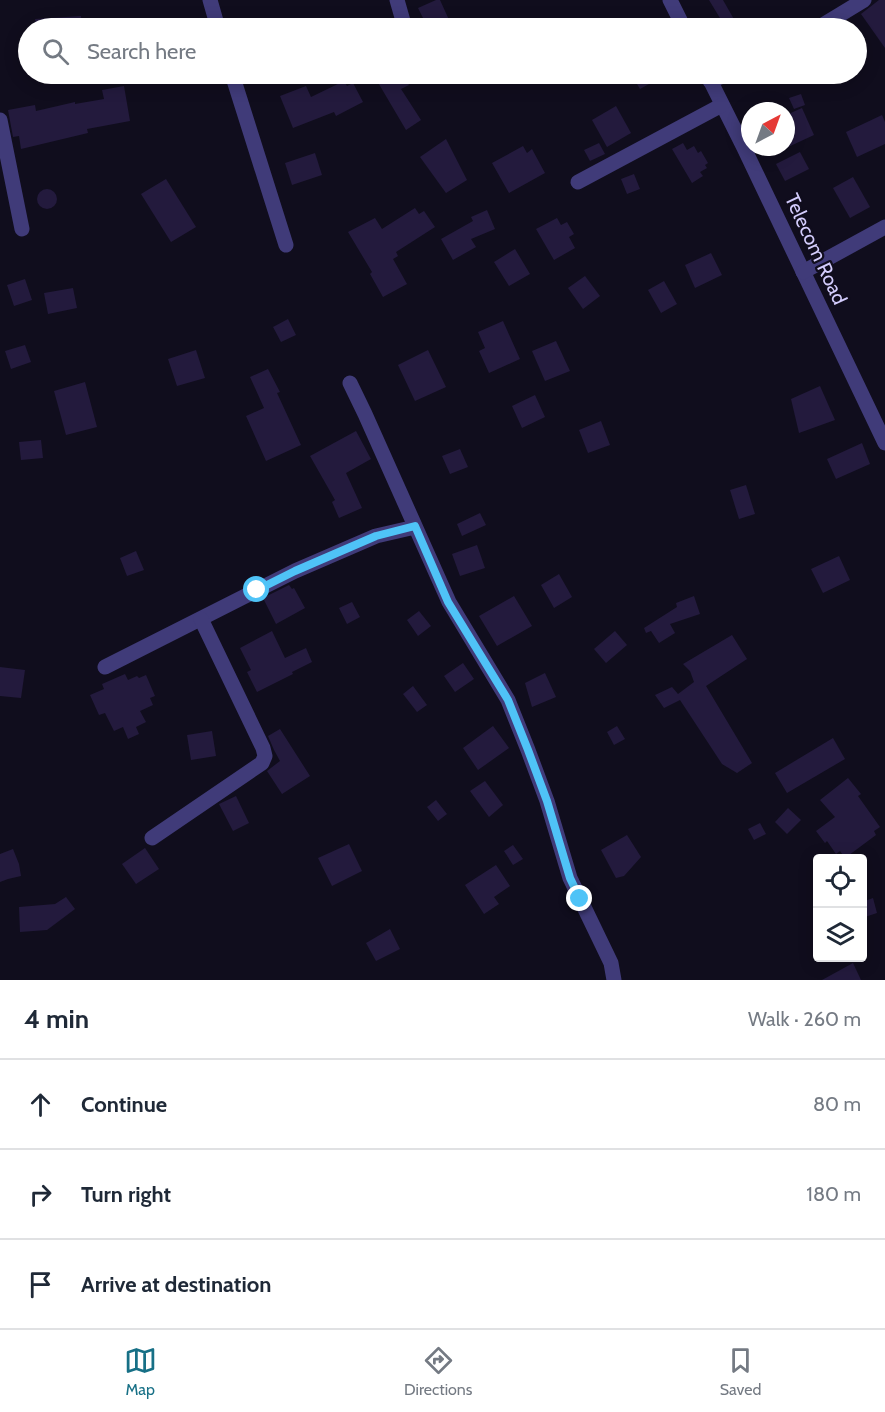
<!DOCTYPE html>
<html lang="en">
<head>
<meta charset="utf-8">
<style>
	:root { --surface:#fff; --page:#f2f2f3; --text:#1f2937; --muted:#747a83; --line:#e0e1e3; --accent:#177086 }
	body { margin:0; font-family:Cabin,sans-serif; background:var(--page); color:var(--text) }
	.controls { position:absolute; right:18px; bottom:18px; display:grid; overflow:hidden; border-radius:6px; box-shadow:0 3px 15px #0003 }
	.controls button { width:54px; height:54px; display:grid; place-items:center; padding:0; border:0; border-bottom:2px solid var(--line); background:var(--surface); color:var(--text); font:30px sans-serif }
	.compass { position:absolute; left:741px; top:102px; width:54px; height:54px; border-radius:50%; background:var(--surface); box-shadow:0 3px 15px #0003; rotate:41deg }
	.stop { position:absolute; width:18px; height:18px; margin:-14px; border:4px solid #4fc3f7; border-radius:50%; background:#fff }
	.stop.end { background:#4fc3f7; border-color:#fff; box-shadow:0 2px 6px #0008 }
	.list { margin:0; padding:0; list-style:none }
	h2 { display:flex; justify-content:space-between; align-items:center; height:78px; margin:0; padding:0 24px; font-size:26px }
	h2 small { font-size:20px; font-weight:400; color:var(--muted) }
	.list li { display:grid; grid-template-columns:39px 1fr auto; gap:18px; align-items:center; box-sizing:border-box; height:90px; padding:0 24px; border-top:2px solid var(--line) }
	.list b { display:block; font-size:22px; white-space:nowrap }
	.list em { font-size:20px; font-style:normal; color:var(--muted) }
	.icon { flex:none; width:33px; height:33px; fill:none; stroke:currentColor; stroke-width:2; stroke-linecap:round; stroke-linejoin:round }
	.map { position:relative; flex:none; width:885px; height:980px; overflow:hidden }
	.search { position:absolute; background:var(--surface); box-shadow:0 3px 15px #0003; left:18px; right:18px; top:18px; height:66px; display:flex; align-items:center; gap:15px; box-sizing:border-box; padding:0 21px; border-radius:33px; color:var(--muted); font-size:22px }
	.sheet { height:348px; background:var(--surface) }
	nav { display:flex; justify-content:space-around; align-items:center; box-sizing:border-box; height:84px; border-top:2px solid var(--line); background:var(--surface); font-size:16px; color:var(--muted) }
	nav a { display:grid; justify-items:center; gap:3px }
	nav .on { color:var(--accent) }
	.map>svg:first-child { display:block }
	.building { fill:#231a3d }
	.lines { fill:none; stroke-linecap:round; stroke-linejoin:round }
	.street { stroke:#403b79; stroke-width:15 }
	.route { stroke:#4fc3f7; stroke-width:8 }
	.labels { text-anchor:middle; stroke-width:4.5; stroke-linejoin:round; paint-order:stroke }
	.street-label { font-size:20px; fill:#d3ccfc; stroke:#100d1d }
</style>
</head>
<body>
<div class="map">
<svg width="885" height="980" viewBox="0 0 885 980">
	<rect width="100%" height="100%" fill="#100d1d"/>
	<!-- building -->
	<g class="building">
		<path d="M436,0H440L450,22L437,28H428L418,8Z"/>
		<path d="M709,0H723L739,28H726Z"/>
		<path d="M879,0H885V48L861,14Z"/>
		<path d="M81,16L82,28H36L35,19Z"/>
		<path d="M373,74H402L409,85L401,89L421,120L406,130Z"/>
		<path d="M631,74H667L640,89Z"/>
		<path d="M344,81L347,86L353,83L363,102L336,116L334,112L293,128L280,96L306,86L311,97Z"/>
		<path d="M124,86L130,121L87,129L88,133L21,149L19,136L13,137L8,110L35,105L36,111L75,102V104L104,99L102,90Z"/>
		<path d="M801,94L805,105L794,109L789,98Z"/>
		<path d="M616,106L631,133L607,147L592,120Z"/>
		<path d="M802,108L814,135L786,148V115Z"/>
		<path d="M882,115L885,122V144L857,157L846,132Z"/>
		<path d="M446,139L467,180L446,193L420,157Z"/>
		<path d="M599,143L605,154L590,161L584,150Z"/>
		<path d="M683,143L687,150L694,146L698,153L701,151L708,163L705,165L707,168L700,172L703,176L692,183L672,149Z"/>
		<path d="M523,146L527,153L532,149L545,173L509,193L492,163Z"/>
		<path d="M800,152L809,169L785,181L776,164Z"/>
		<path d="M315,153L322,175L292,185L285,163Z"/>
		<path d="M634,174L640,189L627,194L621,179Z"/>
		<path d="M853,177L870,207L850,218L833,188Z"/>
		<path d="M166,179L196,227L171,242L141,194Z"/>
		<circle cx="47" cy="199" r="10"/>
		<path d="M415,208L419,214L424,211L435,227L396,252L398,256L393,259L407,284L383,297L370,274L372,272L348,232L375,218L382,229Z"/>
		<path d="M487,210L495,229L471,239L476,247L453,260L441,239L473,221L471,217Z"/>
		<path d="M557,218L561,225L567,222L574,234L569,237L575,248L554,260L536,229Z"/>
		<path d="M515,249L530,274L509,286L494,262Z"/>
		<path d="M711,253L722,275L695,288L685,265Z"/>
		<path d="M585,276L600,296L583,309L568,288Z"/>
		<path d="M25,279L32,300L14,306L7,285Z"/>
		<path d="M664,281L677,304L661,313L648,290Z"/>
		<path d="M73,288L77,308L48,314L44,293Z"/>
		<path d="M288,319L296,335L281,342L273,327Z"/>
		<path d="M503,321L520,359L489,373L479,351L485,348L478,332Z"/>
		<path d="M556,341L570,371L545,381L532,351Z"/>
		<path d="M25,345L31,362L11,369L5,351Z"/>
		<path d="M196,350L205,378L177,386L168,359Z"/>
		<path d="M428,350L446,387L415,401L398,365Z"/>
		<path d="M268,369L280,392L277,393L301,445L266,461L246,416L264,408L250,377Z"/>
		<path d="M85,382L97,427L66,435L54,391Z"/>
		<path d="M820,386L835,420L799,433L791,399Z"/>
		<path d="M535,395L545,417L522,428L512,406Z"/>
		<path d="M601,421L610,445L588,453L579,430Z"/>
		<path d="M356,431L371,459L346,473L362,508L339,518L332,502L335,500L310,456Z"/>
		<path d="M41,440L43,458L21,460L19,442Z"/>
		<path d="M862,443L870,464L836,479L827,459Z"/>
		<path d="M460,449L468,467L450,474L442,456Z"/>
		<path d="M746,485L755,514L739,519L730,490Z"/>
		<path d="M480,513L486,525L462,536L457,524Z"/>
		<path d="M477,545L485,568L460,576L452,554Z"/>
		<path d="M136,551L144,570L127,576L120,558Z"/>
		<path d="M839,556L850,580L823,593L811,569Z"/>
		<path d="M559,574L572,597L554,608L541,585Z"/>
		<path d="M289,585L292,589L294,588L305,608L276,624L263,598Z"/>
		<path d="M514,596L532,626L497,646L479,616Z"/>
		<path d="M694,596L700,614L670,624L675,633L659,643L651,631L646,633L644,628L677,607L676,603Z"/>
		<path d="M352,602L360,617L347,624L339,608Z"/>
		<path d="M419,611L431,626L418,636L407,620Z"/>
		<path d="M272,631L285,658L306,648L312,662L292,672L293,674L257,692L247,672L251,670L240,648Z"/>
		<path d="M615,631L627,645L606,663L594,649Z"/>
		<path d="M732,635L747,659L706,686L752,763L737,773L722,764L680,700L664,708L655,695L672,687L678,694L694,682L690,671L683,664Z"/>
		<path d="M463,663L474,679L455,692L444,676Z"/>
		<path d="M0,667L25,670L21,698L0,696Z"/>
		<path d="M545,673L556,697L532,707L525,683Z"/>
		<path d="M125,674L128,680L137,676L139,678L146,675L155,696L150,698L153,705L140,711L146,722L136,727L139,734L128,739L123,727L114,731L105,713L99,715L90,695L104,689L102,684Z"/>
		<path d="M413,686L427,705L417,712L403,694Z"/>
		<path d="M493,726L509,748L478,770L463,748Z"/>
		<path d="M617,726L625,739L614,745L607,732Z"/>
		<path d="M280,729L310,776L282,794L267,771L280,761L274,750L268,736Z"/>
		<path d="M212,731L216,756L191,760L187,735Z"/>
		<path d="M833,738L845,759L787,793L775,773Z"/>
		<path d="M848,778L861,794L858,796L880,827L874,831L876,835L845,858L840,851L836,854L827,841L825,843L816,831L835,817L820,800Z"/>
		<path d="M485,781L503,805L489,817L470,791Z"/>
		<path d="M236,796L249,823L233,831L219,804Z"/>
		<path d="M436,800L447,814L438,821L427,807Z"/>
		<path d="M788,808L801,820L787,834L775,822Z"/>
		<path d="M760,823L766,834L754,840L748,829Z"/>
		<path d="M627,835L641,857L624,876L616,878L601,850Z"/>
		<path d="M349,844L362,871L332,886L318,858Z"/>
		<path d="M513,845L523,859L513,865L504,851Z"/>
		<path d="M145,848L159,869L136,884L122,864Z"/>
		<path d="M13,849L19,864L21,876L8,879L0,882V854Z"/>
		<path d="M496,865L510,886L494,897L499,904L484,914L465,885Z"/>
		<path d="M66,897L75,909L47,930L20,932L19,907L55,904Z"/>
		<path d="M873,898L877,913L862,918V902Z"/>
		<path d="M390,929L400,949L376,961L366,943Z"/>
		<path d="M853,963L861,980H822Z"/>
	</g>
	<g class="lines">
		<!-- street -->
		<g class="street">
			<path d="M210,0L218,28"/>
			<path d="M397,0L405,28"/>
			<path d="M670,0L684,28"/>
			<path d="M818,28L864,0"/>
			<path d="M232,74L286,245"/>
			<path d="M707,74L744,148L885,443"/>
			<path d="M710,81L728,74"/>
			<path d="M0,120L22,229"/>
			<path d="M578,182L722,105"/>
			<path d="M803,272L885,227"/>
			<path d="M350,383L365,414L449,602L508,700L528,750L547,801L570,878L611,963L614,980"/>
			<path d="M105,667L295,571L376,536L415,527"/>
			<path d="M152,838L262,763L265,756L263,748L201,619"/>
		</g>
	</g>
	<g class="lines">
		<!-- route -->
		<path class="route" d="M257,590L295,571L376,536L415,526L448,602L508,700L528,750L547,801L570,878L580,899"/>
	</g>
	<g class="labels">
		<!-- street labels -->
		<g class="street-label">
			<text transform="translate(816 249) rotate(65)" y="7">Telecom Road</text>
		</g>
	</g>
</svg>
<div class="controls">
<button><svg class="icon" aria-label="locate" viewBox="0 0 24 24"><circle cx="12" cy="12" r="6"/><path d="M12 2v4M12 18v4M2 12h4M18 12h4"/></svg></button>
<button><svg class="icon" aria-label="layers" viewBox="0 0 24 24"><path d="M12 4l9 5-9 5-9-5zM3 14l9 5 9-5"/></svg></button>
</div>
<svg class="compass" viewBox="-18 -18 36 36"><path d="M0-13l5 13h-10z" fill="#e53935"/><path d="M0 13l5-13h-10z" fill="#747a83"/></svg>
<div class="stop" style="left:257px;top:590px"></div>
<div class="stop end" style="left:580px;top:899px"></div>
<div class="search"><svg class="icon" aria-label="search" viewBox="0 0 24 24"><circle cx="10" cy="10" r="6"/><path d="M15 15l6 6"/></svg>Search here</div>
</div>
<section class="sheet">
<h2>4 min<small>Walk · 260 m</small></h2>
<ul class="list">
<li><svg class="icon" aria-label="ahead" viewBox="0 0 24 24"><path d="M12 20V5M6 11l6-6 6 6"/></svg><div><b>Continue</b></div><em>80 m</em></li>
<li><svg class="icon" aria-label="right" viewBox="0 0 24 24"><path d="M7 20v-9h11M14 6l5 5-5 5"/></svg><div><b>Turn right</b></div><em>180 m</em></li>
<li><svg class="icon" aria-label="arrive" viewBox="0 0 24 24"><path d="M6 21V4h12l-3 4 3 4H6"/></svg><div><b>Arrive at destination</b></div></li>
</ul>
</section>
<nav>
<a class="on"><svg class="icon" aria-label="map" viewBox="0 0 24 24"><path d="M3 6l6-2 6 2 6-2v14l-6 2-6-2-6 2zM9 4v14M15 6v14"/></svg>Map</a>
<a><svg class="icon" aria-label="directions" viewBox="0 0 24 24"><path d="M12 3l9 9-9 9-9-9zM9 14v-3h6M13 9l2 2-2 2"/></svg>Directions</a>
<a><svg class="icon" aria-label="saved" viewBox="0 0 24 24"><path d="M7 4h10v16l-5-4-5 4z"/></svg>Saved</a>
</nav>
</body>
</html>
